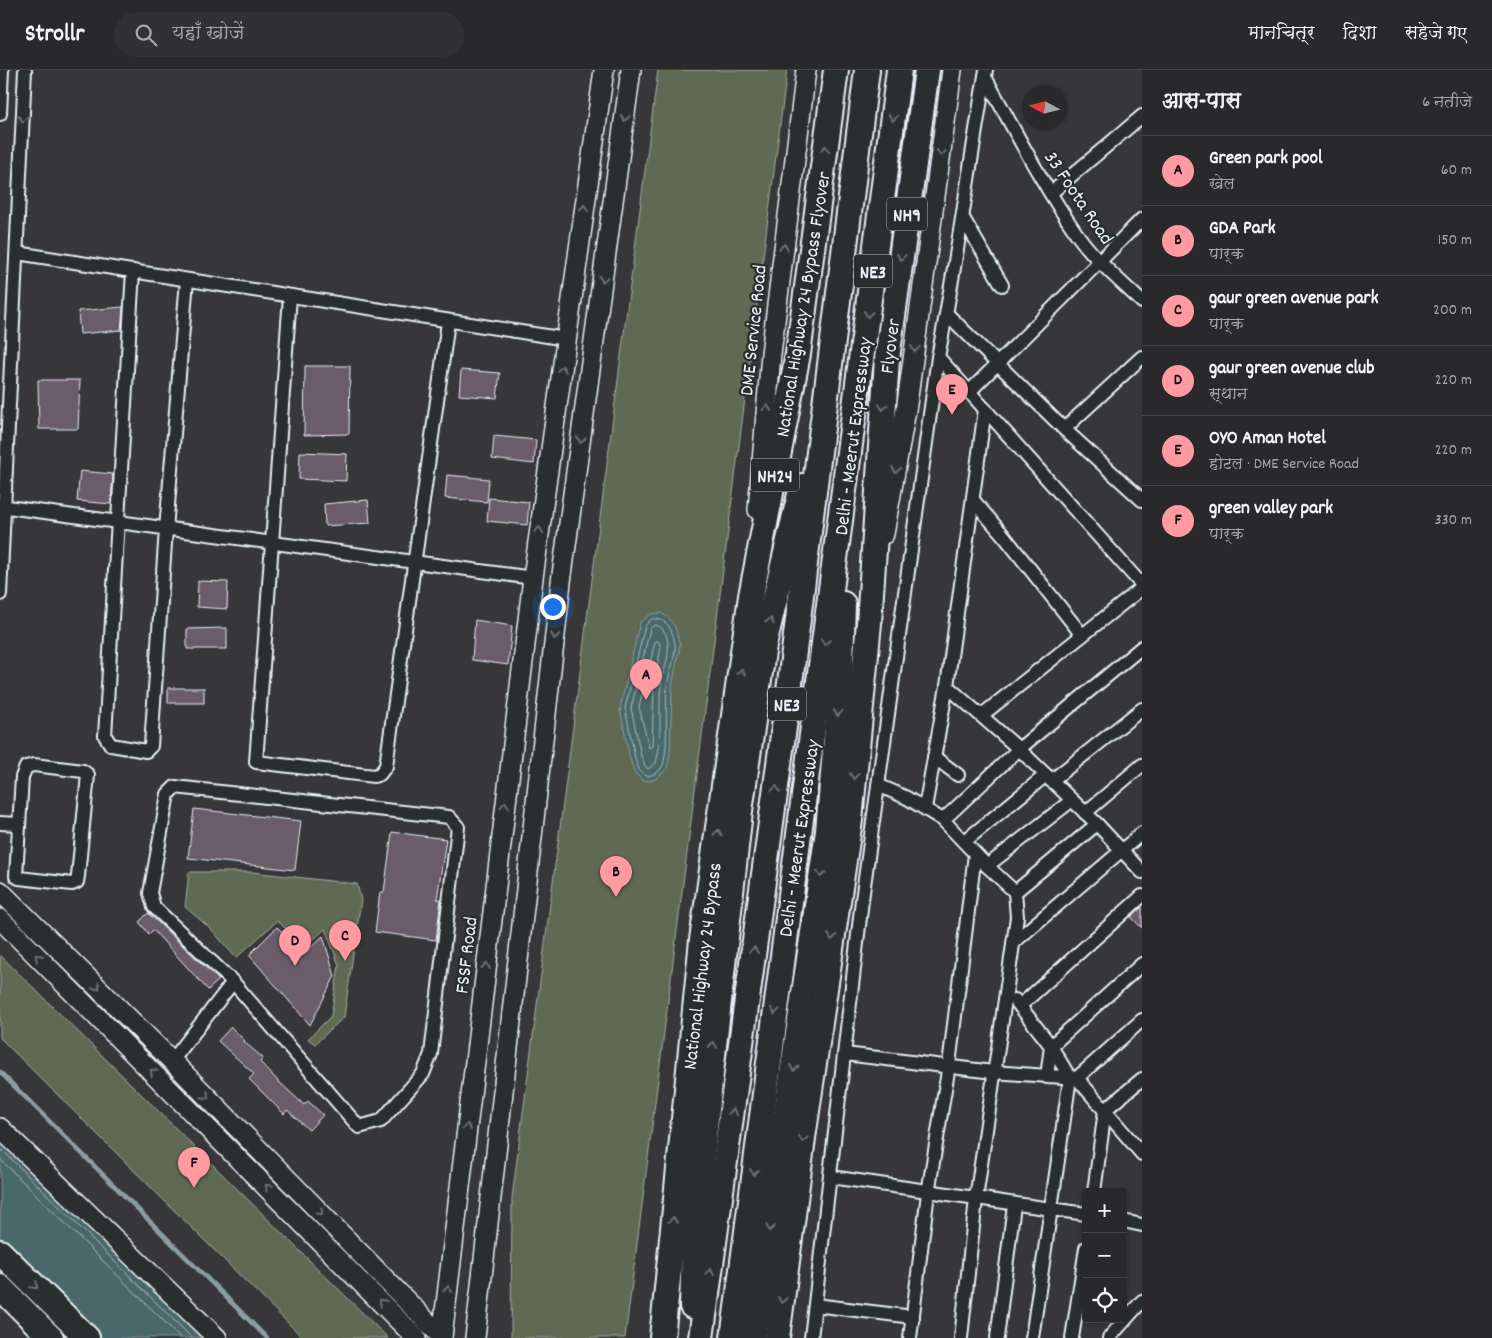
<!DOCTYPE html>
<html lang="hi">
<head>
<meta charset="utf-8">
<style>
	:root { --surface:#29282b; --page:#313033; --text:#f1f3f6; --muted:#a5a6a9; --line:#454447; --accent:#ff9aa2 }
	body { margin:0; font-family:Dekko,"Playpen Sans Deva",sans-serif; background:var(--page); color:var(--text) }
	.controls { position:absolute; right:15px; bottom:15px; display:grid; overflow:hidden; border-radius:5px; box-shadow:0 1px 4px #0004 }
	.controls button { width:45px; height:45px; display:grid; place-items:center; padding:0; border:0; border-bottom:1px solid var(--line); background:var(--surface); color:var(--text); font:25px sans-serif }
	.compass { position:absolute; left:1022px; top:15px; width:45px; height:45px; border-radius:50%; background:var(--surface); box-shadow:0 1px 4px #0004; rotate:277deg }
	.you { position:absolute; left:552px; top:536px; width:18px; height:18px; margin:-12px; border:4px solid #fff; border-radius:50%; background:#1a73e8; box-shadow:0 0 0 8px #1a73e833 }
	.badge { display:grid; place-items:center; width:32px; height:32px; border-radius:50%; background:var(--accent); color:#111; font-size:16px; font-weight:700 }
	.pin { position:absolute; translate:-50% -41px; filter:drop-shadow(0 1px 2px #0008) }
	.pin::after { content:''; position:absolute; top:26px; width:18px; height:15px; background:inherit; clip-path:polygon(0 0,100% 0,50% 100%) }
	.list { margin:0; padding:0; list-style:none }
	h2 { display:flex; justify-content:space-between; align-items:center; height:65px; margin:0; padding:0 20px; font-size:21px }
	h2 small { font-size:16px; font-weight:400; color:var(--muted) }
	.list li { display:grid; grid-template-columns:32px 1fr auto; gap:15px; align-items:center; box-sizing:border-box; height:70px; padding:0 20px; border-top:1px solid var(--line) }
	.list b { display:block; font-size:19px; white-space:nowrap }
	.list p { margin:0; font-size:16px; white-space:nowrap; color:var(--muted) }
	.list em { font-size:16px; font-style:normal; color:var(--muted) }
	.icon { flex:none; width:28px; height:28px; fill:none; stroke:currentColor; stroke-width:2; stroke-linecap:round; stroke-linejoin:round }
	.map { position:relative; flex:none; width:1142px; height:1268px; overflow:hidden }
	header { display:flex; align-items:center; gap:30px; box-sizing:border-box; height:70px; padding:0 25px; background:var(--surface); border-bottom:1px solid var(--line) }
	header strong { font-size:24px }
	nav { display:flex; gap:28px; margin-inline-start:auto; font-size:18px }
	.search { width:350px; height:45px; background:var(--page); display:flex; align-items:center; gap:12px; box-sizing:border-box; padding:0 18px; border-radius:28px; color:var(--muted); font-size:19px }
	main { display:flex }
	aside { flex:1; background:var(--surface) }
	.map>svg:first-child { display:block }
	.green { fill:#606b52; stroke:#a4aea5 }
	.water { fill:#4a686b; stroke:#899fa3 }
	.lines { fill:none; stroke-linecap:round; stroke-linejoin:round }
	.shore { stroke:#a9bac0; stroke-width:1 }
	.stream { stroke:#899fa3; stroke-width:4.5 }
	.building { fill:#6a5b67; stroke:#e8f1f8 }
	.street-casing { stroke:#e8f1f8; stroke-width:16 }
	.secondary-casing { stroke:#e8f1f8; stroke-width:22 }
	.highway-casing { stroke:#e8f1f8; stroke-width:28 }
	.street { stroke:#2a2d2e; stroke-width:12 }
	.secondary { stroke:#2a2d2e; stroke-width:19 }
	.highway { stroke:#2a2d2e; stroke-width:24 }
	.oneway { stroke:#6c7275 }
	.labels { text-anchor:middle; stroke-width:4.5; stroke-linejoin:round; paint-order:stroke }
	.shield { fill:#2a2d2e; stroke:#afb6bb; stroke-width:1 }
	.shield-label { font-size:19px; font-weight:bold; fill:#e8f1f8 }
	.street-label { font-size:20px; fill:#e8f1f8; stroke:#2a2d2e }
</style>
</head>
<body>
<header>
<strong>Strollr</strong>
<div class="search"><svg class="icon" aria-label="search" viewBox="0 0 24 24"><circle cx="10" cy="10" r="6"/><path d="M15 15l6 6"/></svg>यहाँ खोजें</div>
<nav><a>मानचित्र</a><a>दिशा</a><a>सहेजे गए</a></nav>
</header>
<main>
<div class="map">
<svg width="1142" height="1268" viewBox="0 0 1142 1268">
	<rect width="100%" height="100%" fill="#373639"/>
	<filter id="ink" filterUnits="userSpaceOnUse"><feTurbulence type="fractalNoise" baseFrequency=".02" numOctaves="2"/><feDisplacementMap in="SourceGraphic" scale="10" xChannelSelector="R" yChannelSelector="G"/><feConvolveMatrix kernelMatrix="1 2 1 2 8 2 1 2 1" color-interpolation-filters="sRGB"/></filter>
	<g filter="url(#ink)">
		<!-- green -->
		<g class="green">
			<path d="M658,0H787L625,1268H511L512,1128Z"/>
			<path d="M189,802H252L357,814L361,830L344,947L315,974L308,969L331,946L339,895L325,859L306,876L277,851L236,888L211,859L185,837Z"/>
			<path d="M0,885L54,938L388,1268H303L0,968Z"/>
		</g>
		<!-- water -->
		<g class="water">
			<path d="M661,543L669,548L675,557L680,575L672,616L670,683L667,699L654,710L643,711L635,703L630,689L620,638L640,552L651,544Z"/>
			<path d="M0,1063L208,1268H75L0,1194Z"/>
		</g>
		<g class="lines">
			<!-- shore -->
			<g class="shore">
				<path d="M652,549C667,547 673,561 675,574C676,587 669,603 667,616C665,633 669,685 662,697C658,703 652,706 645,706L639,700L635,688L625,638L645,556Z"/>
				<path d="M655,555C664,556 668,567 668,576C669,589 663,602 661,615C658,640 663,668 656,693L648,699L645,696L641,686L631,638L650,559Z"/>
				<path d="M658,571L661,576L654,614L652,676L649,678L639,637L655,572Z"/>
				<path d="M0,1078L192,1268"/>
				<path d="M0,1089L181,1268"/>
			</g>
			<!-- stream -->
			<path class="stream" d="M0,1002L267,1268"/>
		</g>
		<!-- building -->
		<g class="building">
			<path d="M123,237L121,260L80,264L78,241Z"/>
			<path d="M305,296H350L349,364L304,365Z"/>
			<path d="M461,300L500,303L497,328L459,325Z"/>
			<path d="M38,310H80L78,359H39Z"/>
			<path d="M494,366L536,370L534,394L492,389Z"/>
			<path d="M300,382L347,384L346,411L299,409Z"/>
			<path d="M80,401L113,404L111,434L77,431Z"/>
			<path d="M447,405L489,409L487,432L445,428Z"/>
			<path d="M489,428L529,432L527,455L487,451Z"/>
			<path d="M368,430L370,453L325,456L324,434Z"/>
			<path d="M198,511L228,512L227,539L197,537Z"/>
			<path d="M475,550L512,556L508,595L472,590Z"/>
			<path d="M227,558V579H187V559Z"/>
			<rect x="168" y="618" width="36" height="15"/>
			<path d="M194,739L301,751L295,800L188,788Z"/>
			<path d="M392,762L446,769L437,829H441L436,870L375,862L380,822H384Z"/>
			<path d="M1142,837V858L1131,847Z"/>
			<path d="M148,843L219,910L208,920L153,860L149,864L139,852Z"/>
			<path d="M277,857L305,883L323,866L335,906L310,955L249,885Z"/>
			<path d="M231,957L245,971L244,972L263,988L260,992L277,1010L304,1035L308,1031L323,1045L309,1060L287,1040L284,1044L249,1009L254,1004L218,971Z"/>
		</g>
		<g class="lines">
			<!-- street casing -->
			<g class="street-casing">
				<g id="street">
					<path d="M985,7C1014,59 1042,114 1076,163C1094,189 1119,210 1142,232"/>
					<path d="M0,44L2,0"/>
					<path d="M1051,123L1142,46"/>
					<path d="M963,148L1002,215"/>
					<path d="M17,183L566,269"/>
					<path d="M133,201L105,666L111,675L146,681L151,676L166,459L187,210"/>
					<path d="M290,226L256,692L374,706L380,704L386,696L448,252"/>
					<path d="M947,244L1064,359L1142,430"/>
					<path d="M938,287L1142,515"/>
					<path d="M969,322L1142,149"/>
					<path d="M1064,359L1142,287"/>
					<path d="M973,430L1004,466L1082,565"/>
					<path d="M0,436L533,508"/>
					<path d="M0,524L25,0"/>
					<path d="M947,616L1019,679L1097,754L1142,802"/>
					<path d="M982,645L1142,518"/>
					<path d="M934,687L958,705"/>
					<path d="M34,695L83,701L88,705L78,806L77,812L72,814L19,808L16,806L22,707L26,697Z"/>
					<path d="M1051,711L1142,639"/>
					<path d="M878,715L907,728L943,750L987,796L1015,822L1017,847L976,1129L961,1268"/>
					<path d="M175,717L449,747L458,757L431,984L423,1004L381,1051L359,1057L233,912L154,837L150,823L168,724Z"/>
					<path d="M925,738L947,616L985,339"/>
					<path d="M1085,743L1142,695"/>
					<path d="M943,750L1019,679L1142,577"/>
					<path d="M0,753L17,754"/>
					<path d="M965,771L1046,705"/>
					<path d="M987,796L1071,731"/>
					<path d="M1015,822L1097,754"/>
					<path d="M1013,873L1142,763"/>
					<path d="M1015,930L1051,976L1047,1007"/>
					<path d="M1021,935L1142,826"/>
					<path d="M845,984L993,1002L1077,1008L1142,950"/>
					<path d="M172,991L233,912"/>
					<path d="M1077,1008L1142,1084"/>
					<path d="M831,1107L1086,1144"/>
					<path d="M1094,1122L1105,1040L1142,1009"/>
					<path d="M1123,1151L1142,1155"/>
					<path d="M815,1235L913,1247"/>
					<path d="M811,1268L862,830L938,287C957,192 969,96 986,0"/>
					<path d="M910,1268L928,1123L949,995L975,784"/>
					<path d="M997,1268L1014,1135"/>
					<path d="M1032,1268L1070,1008L1051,976L1142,894"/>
					<path d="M1072,1268L1086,1178"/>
					<path d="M1109,1268L1142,1231"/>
				</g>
			</g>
			<!-- secondary casing -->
			<g class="secondary-casing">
				<g id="secondary">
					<path d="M758,440L771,284L806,0"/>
					<path d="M884,464L907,334L952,0"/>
					<path d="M0,821L172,991L442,1267"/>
					<path d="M0,849L416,1268"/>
					<path d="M0,1058L217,1268"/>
					<path d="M442,1267L533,508L604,0"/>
					<path d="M475,1268L561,512L631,0"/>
				</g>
			</g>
			<!-- highway casing -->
			<g class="highway-casing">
				<g id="highway">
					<path d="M0,1182L87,1268"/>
					<path d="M0,1217L51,1268"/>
					<path d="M692,1236L695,1148L740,741L764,575L802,416"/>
					<path d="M662,1268L702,870L751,526L798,284L836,0"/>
					<path d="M701,1268L790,613L867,0"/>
					<path d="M733,1268L899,0"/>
					<path d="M753,1268L828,761L840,622L843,534"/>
					<path d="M777,1268L803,1068L850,750L869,553L887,289L927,0"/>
				</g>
			</g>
			<!-- street -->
			<use href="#street" class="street"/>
			<!-- secondary -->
			<use href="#secondary" class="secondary"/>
			<!-- highway -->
			<use href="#highway" class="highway"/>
		</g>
		<!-- one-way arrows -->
		<defs><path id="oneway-chevron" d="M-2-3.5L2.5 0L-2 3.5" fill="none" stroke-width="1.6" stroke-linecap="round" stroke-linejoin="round" transform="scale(1.25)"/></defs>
		<g class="oneway">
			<use href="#oneway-chevron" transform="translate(625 48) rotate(98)"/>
			<use href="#oneway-chevron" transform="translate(893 48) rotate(97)"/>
			<use href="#oneway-chevron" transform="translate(23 49) rotate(92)"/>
			<use href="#oneway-chevron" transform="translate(825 79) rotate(-82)"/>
			<use href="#oneway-chevron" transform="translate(941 83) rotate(98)"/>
			<use href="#oneway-chevron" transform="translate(584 138) rotate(-82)"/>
			<use href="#oneway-chevron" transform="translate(784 177) rotate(-83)"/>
			<use href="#oneway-chevron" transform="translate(901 187) rotate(98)"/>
			<use href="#oneway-chevron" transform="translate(603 209) rotate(98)"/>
			<use href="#oneway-chevron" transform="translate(868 244) rotate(97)"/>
			<use href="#oneway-chevron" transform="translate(915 279) rotate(98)"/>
			<use href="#oneway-chevron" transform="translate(562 299) rotate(-82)"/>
			<use href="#oneway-chevron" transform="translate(883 337) rotate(94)"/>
			<use href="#oneway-chevron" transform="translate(767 338) rotate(-85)"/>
			<use href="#oneway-chevron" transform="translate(581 370) rotate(98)"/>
			<use href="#oneway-chevron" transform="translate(896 400) rotate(100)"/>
			<use href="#oneway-chevron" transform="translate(539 460) rotate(-82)"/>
			<use href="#oneway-chevron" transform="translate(770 551) rotate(-77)"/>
			<use href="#oneway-chevron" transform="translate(555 566) rotate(97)"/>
			<use href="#oneway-chevron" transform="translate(825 572) rotate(98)"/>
			<use href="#oneway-chevron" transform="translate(741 602) rotate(-82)"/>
			<use href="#oneway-chevron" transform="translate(838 643) rotate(95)"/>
			<use href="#oneway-chevron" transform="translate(854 706) rotate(95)"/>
			<use href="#oneway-chevron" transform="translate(776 719) rotate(-82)"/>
			<use href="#oneway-chevron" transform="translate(505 735) rotate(-83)"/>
			<use href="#oneway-chevron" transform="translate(718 763) rotate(-82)"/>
			<use href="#oneway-chevron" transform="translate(821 804) rotate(98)"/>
			<use href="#oneway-chevron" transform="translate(832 867) rotate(99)"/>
			<use href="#oneway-chevron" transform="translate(754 880) rotate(-82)"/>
			<use href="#oneway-chevron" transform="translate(38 887) rotate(-135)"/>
			<use href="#oneway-chevron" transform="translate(486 896) rotate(-83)"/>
			<use href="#oneway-chevron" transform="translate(97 917) rotate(45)"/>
			<use href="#oneway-chevron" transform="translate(775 941) rotate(98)"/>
			<use href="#oneway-chevron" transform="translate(713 975) rotate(-83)"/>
			<use href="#oneway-chevron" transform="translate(794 998) rotate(98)"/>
			<use href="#oneway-chevron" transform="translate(153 1002) rotate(-135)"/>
			<use href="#oneway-chevron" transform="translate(206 1026) rotate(46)"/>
			<use href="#oneway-chevron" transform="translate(733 1042) rotate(-82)"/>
			<use href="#oneway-chevron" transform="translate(467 1057) rotate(-83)"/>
			<use href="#oneway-chevron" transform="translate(803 1069) rotate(98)"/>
			<use href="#oneway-chevron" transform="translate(754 1102) rotate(97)"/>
			<use href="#oneway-chevron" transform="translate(268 1117) rotate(-135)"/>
			<use href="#oneway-chevron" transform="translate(320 1142) rotate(46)"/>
			<use href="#oneway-chevron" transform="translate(673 1150) rotate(-85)"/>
			<use href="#oneway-chevron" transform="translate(770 1158) rotate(99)"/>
			<use href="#oneway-chevron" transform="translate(710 1202) rotate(-82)"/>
			<use href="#oneway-chevron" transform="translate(35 1216) rotate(45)"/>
			<use href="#oneway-chevron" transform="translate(448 1219) rotate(-83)"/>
			<use href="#oneway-chevron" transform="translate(782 1230) rotate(97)"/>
			<use href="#oneway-chevron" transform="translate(382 1232) rotate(-135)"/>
		</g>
	</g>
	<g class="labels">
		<!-- shield labels -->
		<g class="shield">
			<rect x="887" y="127.5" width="40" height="33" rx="4"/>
			<rect x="854" y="184.5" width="38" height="33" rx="4"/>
			<rect x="751" y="388.5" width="48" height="33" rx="4"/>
			<rect x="768" y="617.5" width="38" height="33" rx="4"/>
		</g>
		<g class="shield-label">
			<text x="907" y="151">NH9</text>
			<text x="873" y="208">NE3</text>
			<text x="775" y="412">NH24</text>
			<text x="787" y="641">NE3</text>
		</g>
		<!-- street labels -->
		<g class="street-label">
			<text transform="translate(1080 127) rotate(56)" y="7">33 Foota Road</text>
			<text transform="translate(802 234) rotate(-81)" y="7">National Highway 24 Bypass Flyover</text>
			<text transform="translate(752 260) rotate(-84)" y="7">DME Service Road</text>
			<text transform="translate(889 276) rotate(-83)" y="7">Flyover</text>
			<text transform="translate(852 366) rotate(-83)" y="7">Delhi - Meerut Expressway</text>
			<text transform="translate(798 768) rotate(-82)" y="7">Delhi - Meerut Expressway</text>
			<text transform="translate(465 885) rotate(-83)" y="7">FSSF Road</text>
			<text transform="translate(701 896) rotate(-83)" y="7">National Highway 24 Bypass</text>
		</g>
	</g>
</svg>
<div class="controls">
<button>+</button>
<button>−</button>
<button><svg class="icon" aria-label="locate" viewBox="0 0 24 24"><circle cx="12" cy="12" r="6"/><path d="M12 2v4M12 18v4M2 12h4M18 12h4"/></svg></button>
</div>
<svg class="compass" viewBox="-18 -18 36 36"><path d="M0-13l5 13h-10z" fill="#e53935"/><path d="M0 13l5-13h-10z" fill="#a5a6a9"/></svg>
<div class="you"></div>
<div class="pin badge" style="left:646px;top:630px">A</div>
<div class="pin badge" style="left:616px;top:827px">B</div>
<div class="pin badge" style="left:345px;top:891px">C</div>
<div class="pin badge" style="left:295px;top:896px">D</div>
<div class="pin badge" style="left:952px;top:345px">E</div>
<div class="pin badge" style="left:194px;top:1118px">F</div>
</div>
<aside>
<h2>आस-पास<small>6 नतीजे</small></h2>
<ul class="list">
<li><span class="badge">A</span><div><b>Green park pool</b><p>खेल</p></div><em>60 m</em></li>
<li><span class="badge">B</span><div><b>GDA Park</b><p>पार्क</p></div><em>150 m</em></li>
<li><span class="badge">C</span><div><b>gaur green avenue park</b><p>पार्क</p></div><em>200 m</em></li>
<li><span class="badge">D</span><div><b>gaur green avenue club</b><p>स्थान</p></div><em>220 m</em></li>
<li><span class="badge">E</span><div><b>OYO Aman Hotel</b><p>होटल · DME Service Road</p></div><em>220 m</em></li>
<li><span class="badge">F</span><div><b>green valley park</b><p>पार्क</p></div><em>330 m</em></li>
</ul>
</aside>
</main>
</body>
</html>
